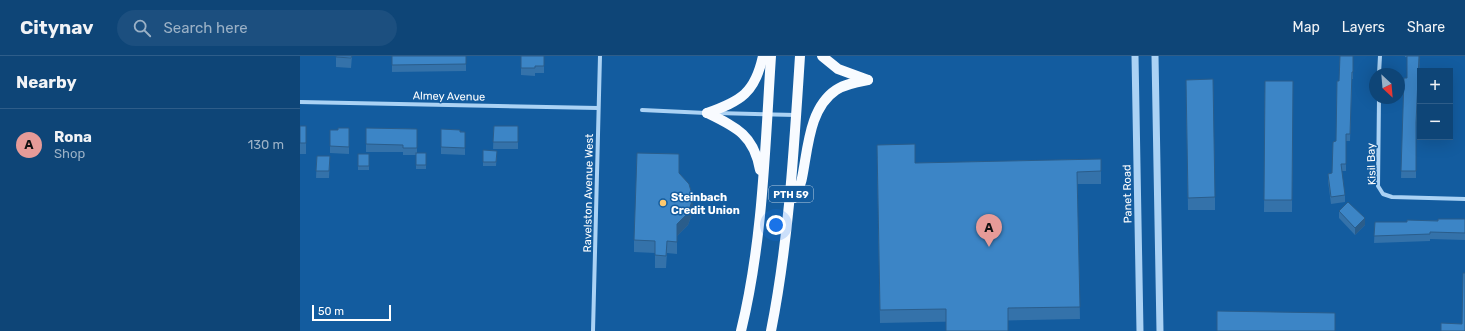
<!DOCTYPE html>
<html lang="en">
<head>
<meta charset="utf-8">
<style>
	:root { --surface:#0e4577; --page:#1c4f7f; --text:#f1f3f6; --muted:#9bb1c6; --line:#2e5d89; --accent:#e69b98 }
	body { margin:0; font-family:Rubik,sans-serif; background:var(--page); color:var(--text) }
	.controls { position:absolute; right:12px; top:12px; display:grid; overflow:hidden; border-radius:0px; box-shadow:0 4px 16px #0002 }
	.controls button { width:36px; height:36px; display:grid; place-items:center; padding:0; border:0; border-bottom:1px solid var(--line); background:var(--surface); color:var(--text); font:20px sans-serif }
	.compass { position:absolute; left:1069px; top:12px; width:36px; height:36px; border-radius:50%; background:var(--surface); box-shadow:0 4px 16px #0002; rotate:154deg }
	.scale { position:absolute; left:12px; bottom:10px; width:79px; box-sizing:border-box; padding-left:4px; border:2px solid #fff; border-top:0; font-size:11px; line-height:14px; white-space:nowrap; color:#fff; -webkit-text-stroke:3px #135c9f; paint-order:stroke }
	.you { position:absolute; left:476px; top:169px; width:14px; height:14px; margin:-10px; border:3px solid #fff; border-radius:50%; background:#1a73e8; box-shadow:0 0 0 6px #1a73e833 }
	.badge { display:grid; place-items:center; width:26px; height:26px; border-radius:50%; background:var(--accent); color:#111; font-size:13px; font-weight:700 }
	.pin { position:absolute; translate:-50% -33px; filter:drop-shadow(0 1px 2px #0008) }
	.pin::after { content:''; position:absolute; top:21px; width:14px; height:12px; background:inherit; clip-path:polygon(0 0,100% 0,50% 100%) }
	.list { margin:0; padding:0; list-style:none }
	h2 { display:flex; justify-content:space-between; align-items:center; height:52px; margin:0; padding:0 16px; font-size:17px }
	h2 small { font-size:13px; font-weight:400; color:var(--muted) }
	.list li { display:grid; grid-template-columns:26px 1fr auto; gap:12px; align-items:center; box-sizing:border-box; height:72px; padding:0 16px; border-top:1px solid var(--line) }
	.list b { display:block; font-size:15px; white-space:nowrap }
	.list p { margin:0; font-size:13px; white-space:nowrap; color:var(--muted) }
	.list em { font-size:13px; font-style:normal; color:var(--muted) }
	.icon { flex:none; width:22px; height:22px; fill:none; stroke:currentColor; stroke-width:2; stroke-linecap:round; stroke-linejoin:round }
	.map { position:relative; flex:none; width:1165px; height:275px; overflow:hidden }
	header { display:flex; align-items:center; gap:24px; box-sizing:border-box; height:56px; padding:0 20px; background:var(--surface); border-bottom:1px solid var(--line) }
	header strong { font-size:19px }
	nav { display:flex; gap:22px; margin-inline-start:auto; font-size:14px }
	.search { width:280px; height:36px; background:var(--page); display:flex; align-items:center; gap:10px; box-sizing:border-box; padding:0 14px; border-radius:22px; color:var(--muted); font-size:15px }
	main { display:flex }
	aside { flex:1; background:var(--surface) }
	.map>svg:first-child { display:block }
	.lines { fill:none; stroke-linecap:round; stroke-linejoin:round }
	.minor { stroke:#abd2f4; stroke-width:4 }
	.tertiary { stroke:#abd2f4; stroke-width:7 }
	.primary { stroke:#f8fbff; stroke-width:10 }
	.wall { fill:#3472aa }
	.shaded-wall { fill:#2a5d8b }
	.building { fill:#3c85c6; stroke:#2a5d8b }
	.poi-dot { fill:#ffc96e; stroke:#135c9f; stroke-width:1.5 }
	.labels { text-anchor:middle; stroke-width:3; stroke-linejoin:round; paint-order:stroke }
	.shield { fill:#135c9f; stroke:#b8cee2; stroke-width:1 }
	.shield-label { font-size:10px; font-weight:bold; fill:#fff }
	.street-label { font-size:11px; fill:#fff; stroke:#135c9f }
	.poi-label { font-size:11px; font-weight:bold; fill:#fff; stroke:#135c9f; text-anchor:start }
</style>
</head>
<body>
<header>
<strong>Citynav</strong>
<div class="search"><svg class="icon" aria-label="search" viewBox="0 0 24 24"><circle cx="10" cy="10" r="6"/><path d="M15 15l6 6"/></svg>Search here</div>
<nav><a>Map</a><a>Layers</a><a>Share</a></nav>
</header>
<main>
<aside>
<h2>Nearby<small></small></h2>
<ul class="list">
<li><span class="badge">A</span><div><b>Rona</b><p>Shop</p></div><em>130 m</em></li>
</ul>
</aside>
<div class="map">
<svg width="1165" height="275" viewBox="0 0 1165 275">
	<rect width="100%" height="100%" fill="#135c9f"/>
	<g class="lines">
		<!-- minor -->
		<g class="minor">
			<path d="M1079,18L1080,0"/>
			<path d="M1079,42L1078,130L1083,138L1092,141L1165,143"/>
			<path d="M0,46L298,52"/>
			<path d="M342,54L406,57"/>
			<path d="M417,57L496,59"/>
			<path d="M293,275L300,0"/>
		</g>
		<!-- tertiary -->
		<g class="tertiary">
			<path d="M835,0L840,275"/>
			<path d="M855,0L860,275"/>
		</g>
		<!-- primary -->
		<g class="primary">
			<path d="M522,0L538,13L568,24"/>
			<path d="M407,57C436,71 454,79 460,114"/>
			<path d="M407,57C441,45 455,37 463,0"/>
			<path d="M494,142C497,135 501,129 502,122C508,93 509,52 536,34C545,28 557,26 568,24"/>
			<path d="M441,275C463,185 465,92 471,0"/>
			<path d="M471,275C489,184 494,92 500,0"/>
		</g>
	</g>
	<!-- wall -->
	<g class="wall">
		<path d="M36,0H52L51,12L36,11Z"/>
		<path d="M92,0H166V15L92,16Z"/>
		<path d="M221,0H244V17H235V20L221,19Z"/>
		<path d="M1053,0V23H1052L1050,85H1046V115H1041L1045,139V146L1031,148L1028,125V118L1032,117L1036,85L1039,25Z"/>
		<path d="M1105,0H1120L1116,74V122H1101L1104,22H1107V1H1105Z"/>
		<path d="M965,25H993L992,156H964Z"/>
		<path d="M886,37L915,141V154H888Z"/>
		<rect x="0" y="70" width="6" height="28"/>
		<path d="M194,70H218V93H193Z"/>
		<path d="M49,72V98L30,97V74H38Z"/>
		<path d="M66,72L117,73V97H126V113H116V99H103V96H66Z"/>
		<path d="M141,73L165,76V99L141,98Z"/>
		<path d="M183,94L197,95L196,110H183Z"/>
		<rect x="58" y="98" width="11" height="16"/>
		<path d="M17,100H30L29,122H16Z"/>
		<path d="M577,102L615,107L801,103V128H777L780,263L580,267Z"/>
		<path d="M379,117L393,155L388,169L377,180V198L367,197L366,212H355V197L334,196V184Z"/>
		<path d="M1039,155L1065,169L1055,179L1039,162Z"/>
		<path d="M1165,163V184L1130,183V185L1074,187L1075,166H1107Z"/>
	</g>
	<!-- shaded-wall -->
	<g class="shaded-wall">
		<path d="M1119,0H1120L1116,74V67Z"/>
		<path d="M393,142V155L388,169L377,180V198V168Z"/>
		<path d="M1065,162V169L1055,179V172Z"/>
	</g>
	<!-- building -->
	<g class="building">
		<path d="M36,0H52L51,2L36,1Z"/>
		<path d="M92,0H166V8L92,9Z"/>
		<path d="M221,0H244V10H235V12H221Z"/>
		<path d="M1040,0H1053V16H1052L1050,78H1046V108H1041L1045,139L1031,141L1028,118L1032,117L1033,86L1036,85L1037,25H1039Z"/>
		<path d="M1107,0H1119L1116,67V115H1101L1104,22H1107Z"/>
		<path d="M913,23L915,141L888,142L886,24Z"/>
		<path d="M965,25H993L992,144H964Z"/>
		<rect x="0" y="70" width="6" height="17"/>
		<path d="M194,70H218V86H193Z"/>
		<path d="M38,72H49V91L30,90V74H38Z"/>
		<path d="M66,72L117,73V92H103V89L66,88Z"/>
		<path d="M141,73L160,74V76H165V92L141,91Z"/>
		<path d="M615,88V107L801,103V115L777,116L780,251L708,252V275H646V253L580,254L577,89Z"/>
		<path d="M183,94L197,95L196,106H183Z"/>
		<rect x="116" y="97" width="10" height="12"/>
		<path d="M337,97L379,98V117L389,128L393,142L388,157L377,168V186L367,185L366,200L355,199V185L334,184Z"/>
		<rect x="58" y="98" width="11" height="12"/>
		<path d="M17,100H30L29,115H16Z"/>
		<path d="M1048,146L1065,162L1055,172L1039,155Z"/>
		<path d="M1138,163H1165V177L1130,176V178L1074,180L1075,166H1107V164L1138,165Z"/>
		<path d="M1163,217H1165V275H1141V267L1162,268Z"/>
		<path d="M917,255L1035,257V275H917Z"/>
	</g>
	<!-- markers -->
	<circle class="poi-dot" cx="363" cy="147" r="4"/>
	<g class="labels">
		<!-- shield labels -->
		<rect class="shield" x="469" y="130" width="44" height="16" rx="3"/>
		<g class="shield-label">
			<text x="491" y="142">PTH 59</text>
		</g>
		<!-- street labels -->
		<g class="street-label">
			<text transform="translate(149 40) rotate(1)" y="4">Almey Avenue</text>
			<text transform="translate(1071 108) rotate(-92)" y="4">Kisil Bay</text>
			<text transform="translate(288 137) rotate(-89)" y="4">Ravelston Avenue West</text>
			<text transform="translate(827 138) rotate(-91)" y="4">Panet Road</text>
		</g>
		<!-- poi labels -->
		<g class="poi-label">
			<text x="371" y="145">Steinbach<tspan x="371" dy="13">Credit Union</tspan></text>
		</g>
	</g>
</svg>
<div class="controls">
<button>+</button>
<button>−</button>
</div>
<svg class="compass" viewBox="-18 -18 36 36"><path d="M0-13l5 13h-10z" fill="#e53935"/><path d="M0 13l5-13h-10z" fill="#9bb1c6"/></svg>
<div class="scale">50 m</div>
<div class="you"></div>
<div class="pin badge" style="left:689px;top:191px">A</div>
</div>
</main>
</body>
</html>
